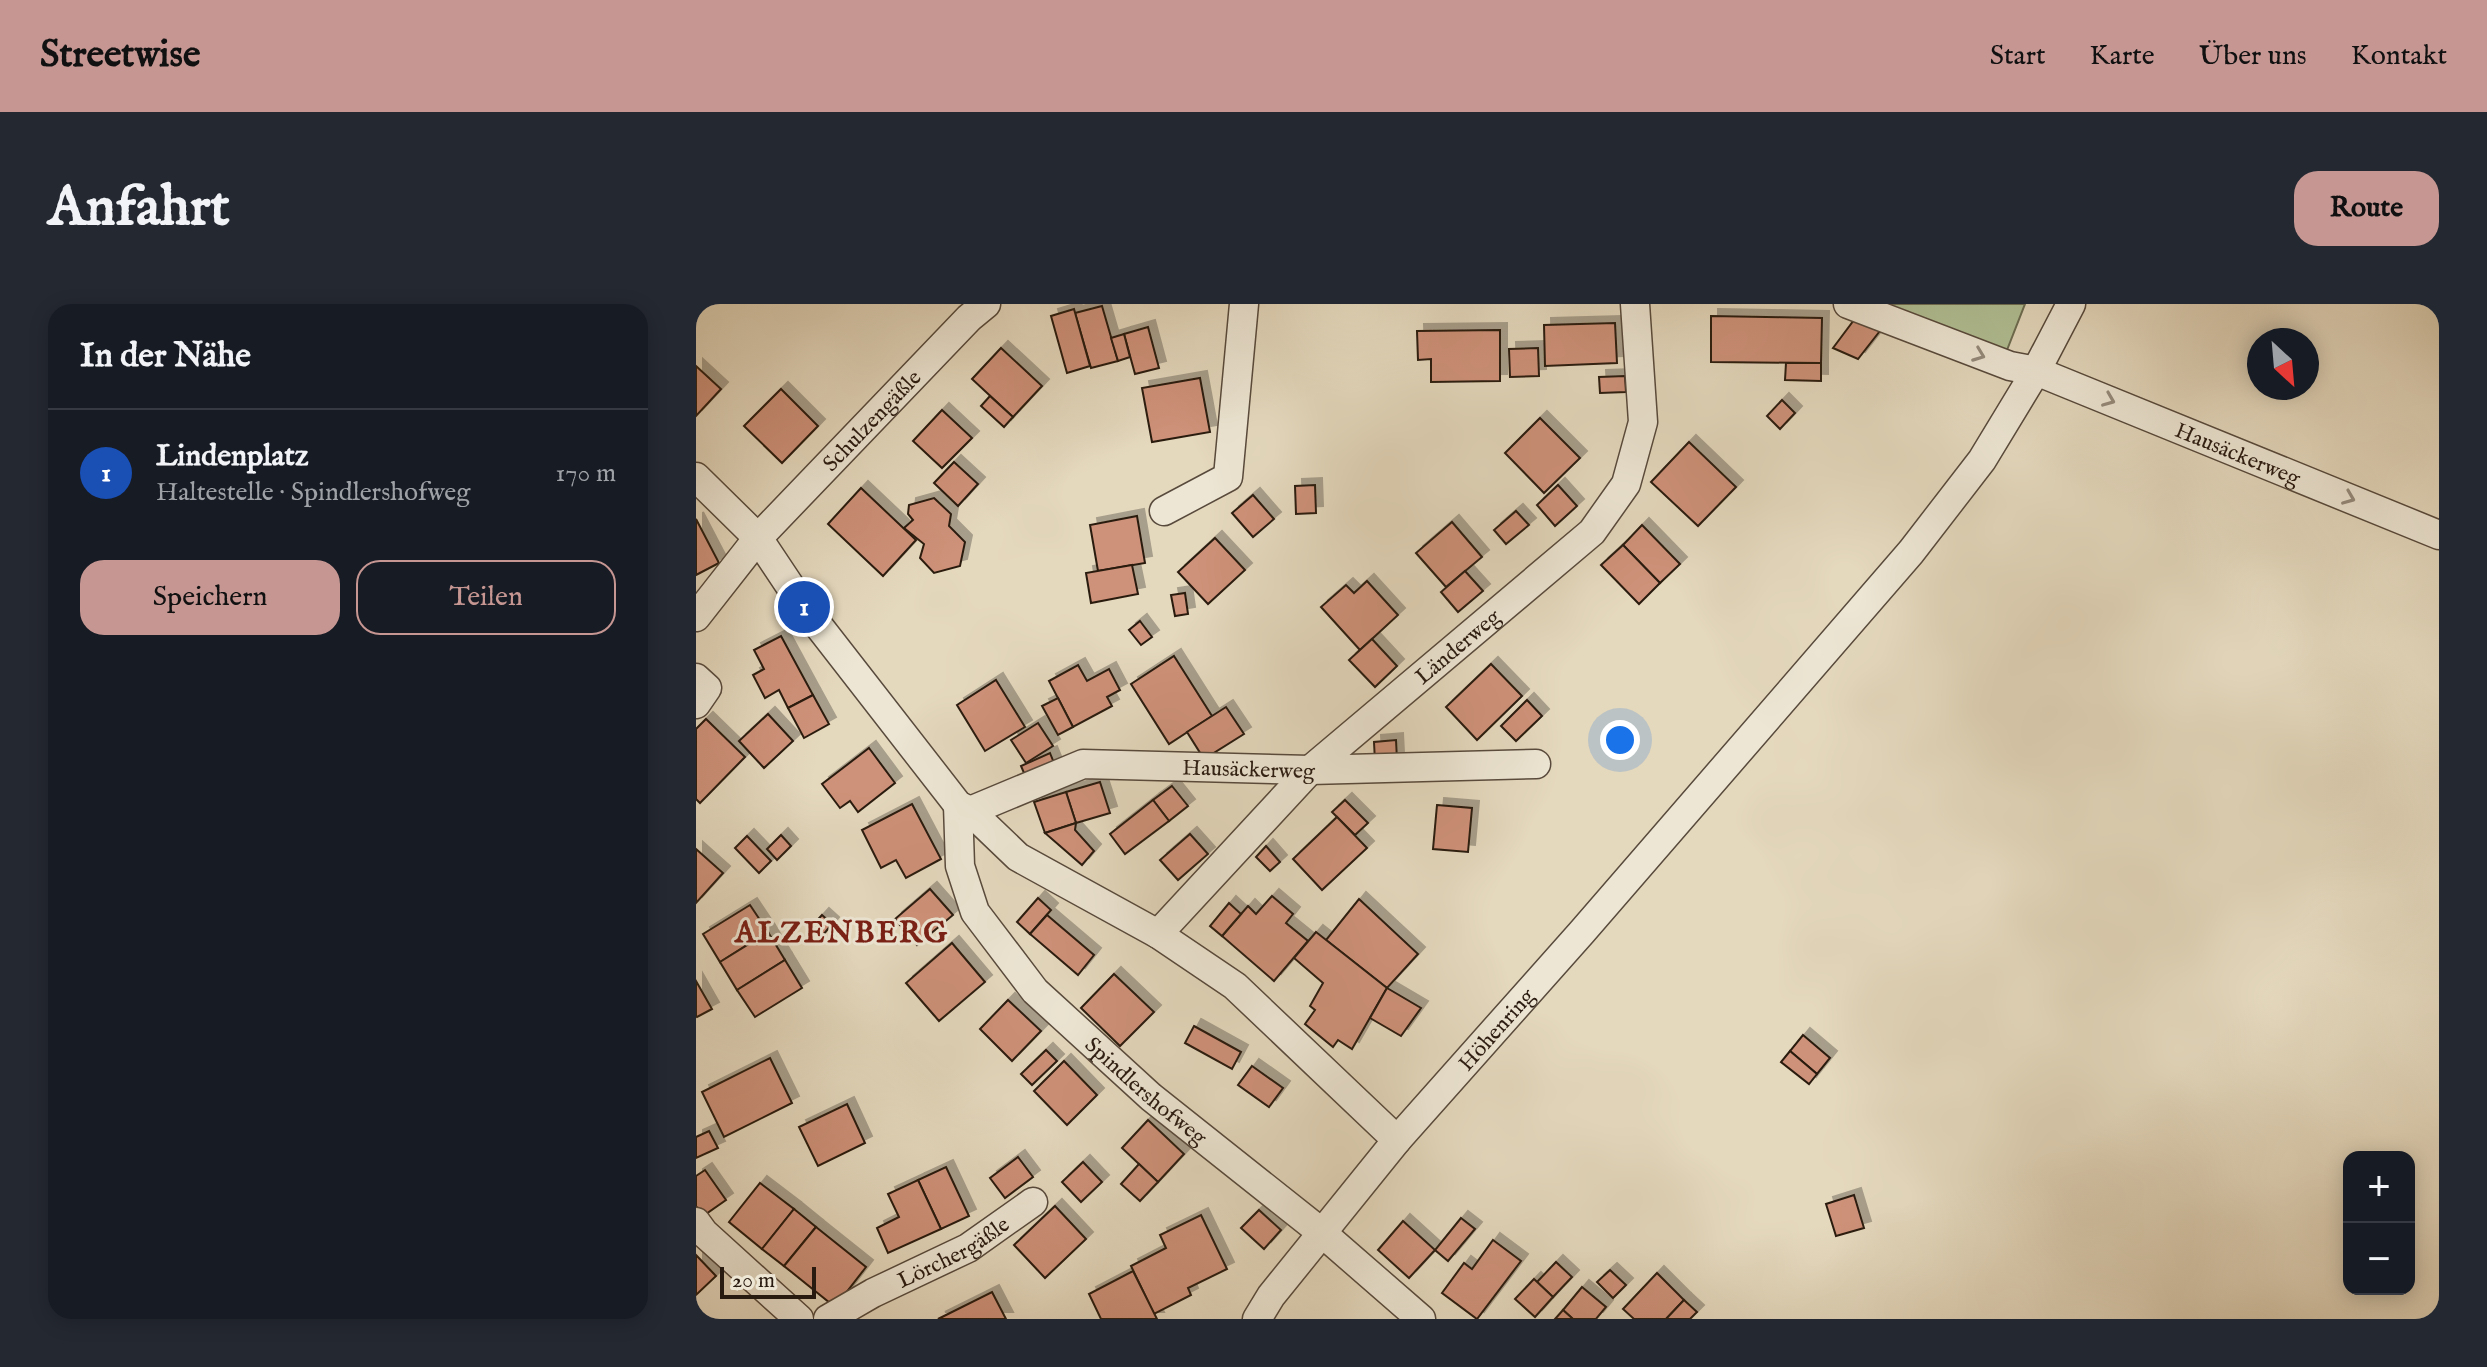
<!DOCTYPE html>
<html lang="de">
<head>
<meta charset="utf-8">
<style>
	:root { --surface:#171b24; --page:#242831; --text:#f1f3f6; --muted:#9ea1a6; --line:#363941; --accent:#c59692 }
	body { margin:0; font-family:"IM FELL English",serif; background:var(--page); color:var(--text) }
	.controls { position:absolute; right:24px; bottom:24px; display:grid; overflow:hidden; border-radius:16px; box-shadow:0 4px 20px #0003 }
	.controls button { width:72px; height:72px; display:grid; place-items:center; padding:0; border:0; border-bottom:2px solid var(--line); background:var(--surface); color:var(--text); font:40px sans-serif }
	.compass { position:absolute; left:1551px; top:24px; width:72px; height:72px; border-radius:50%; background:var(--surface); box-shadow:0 4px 20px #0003; rotate:154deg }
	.scale { position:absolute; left:24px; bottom:20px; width:96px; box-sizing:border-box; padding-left:8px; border:4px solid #2a1b11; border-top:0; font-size:22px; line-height:28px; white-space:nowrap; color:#2a1b11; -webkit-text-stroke:6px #ede6d4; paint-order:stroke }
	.you { position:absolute; left:924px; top:436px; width:28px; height:28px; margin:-20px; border:6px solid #fff; border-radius:50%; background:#1a73e8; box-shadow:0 0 0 12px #1a73e833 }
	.badge { display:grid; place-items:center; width:52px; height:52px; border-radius:50%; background:var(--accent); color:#fff; font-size:26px; font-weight:700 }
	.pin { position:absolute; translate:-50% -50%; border:4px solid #fff; box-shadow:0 2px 8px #0006 }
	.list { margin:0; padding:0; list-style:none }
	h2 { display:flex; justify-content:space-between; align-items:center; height:104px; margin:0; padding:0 32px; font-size:34px }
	h2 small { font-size:26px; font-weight:400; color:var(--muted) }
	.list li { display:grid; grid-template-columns:52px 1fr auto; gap:24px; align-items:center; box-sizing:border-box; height:128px; padding:0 32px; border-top:2px solid var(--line) }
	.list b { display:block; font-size:30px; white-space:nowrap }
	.list p { margin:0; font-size:26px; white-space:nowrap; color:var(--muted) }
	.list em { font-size:26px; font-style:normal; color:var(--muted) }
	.actions { display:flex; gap:16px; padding:24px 32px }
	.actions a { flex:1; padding:18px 0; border:2px solid var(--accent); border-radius:24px; text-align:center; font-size:28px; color:var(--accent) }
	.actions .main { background:var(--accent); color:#111 }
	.map { position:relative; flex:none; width:1743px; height:1015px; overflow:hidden; border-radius:24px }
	header { display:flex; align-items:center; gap:48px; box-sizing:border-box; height:112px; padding:0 40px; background:var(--accent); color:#111 }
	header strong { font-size:38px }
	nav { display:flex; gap:44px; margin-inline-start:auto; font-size:28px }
	.intro { display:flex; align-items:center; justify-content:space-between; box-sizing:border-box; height:192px; padding:0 48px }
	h1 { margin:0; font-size:56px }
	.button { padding:20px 36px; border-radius:24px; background:var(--accent); color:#111; font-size:28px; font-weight:700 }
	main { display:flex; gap:48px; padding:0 48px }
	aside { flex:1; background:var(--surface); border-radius:24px; box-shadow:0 4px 20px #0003 }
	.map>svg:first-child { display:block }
	.green { fill:#b0bf94; stroke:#6d6d52; stroke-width:2 }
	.building { fill:#ce9179; stroke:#2a1b11; stroke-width:2; filter:url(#shadow) }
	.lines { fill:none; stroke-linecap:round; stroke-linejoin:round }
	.minor-casing { stroke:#584a3c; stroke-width:31 }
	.minor { stroke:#ede6d4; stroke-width:28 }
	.oneway { stroke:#958b7c }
	.labels { text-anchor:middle; stroke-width:6; stroke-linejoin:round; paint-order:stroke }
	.street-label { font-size:22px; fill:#2a1b11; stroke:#ede6d4 }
	.district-label { font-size:30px; font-weight:bold; letter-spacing:2px; fill:#7a1f14; stroke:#ede6d4 }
</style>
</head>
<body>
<header>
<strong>Streetwise</strong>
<nav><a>Start</a><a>Karte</a><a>Über uns</a><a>Kontakt</a></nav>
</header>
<div class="intro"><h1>Anfahrt</h1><a class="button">Route</a></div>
<main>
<aside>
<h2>In der Nähe<small></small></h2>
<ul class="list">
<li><span class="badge" style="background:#1a4fb4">1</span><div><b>Lindenplatz</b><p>Haltestelle · Spindlershofweg</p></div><em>170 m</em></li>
</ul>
<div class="actions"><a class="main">Speichern</a><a>Teilen</a></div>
</aside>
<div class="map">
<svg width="1743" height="1015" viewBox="0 0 1743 1015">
	<defs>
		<filter id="shadow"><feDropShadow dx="7" dy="-7" stdDeviation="0" flood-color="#0004"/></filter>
	</defs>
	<rect width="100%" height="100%" fill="#e4d8bd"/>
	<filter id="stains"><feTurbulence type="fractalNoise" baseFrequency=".0025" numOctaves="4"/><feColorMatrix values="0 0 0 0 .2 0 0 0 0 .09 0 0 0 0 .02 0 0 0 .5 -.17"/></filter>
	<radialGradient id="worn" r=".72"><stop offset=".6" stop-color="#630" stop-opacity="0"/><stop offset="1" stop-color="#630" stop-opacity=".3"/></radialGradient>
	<!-- green -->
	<path class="green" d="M1188,0H1329L1311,46Z"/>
	<!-- building -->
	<g class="building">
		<path d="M406,2L422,57L395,64L379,9Z"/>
		<path d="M378,5L394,62L371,69L355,12Z"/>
		<path d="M1015,12L1126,14L1125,59L1015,58Z"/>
		<path d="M1161,12L1187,23L1162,55L1137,44Z"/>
		<path d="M919,19L921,59L849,62L848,21Z"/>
		<path d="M452,23L463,64L439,70L428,30Z"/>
		<path d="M804,26V77L735,78V55L722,56L721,27Z"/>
		<path d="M428,30L434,53L422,57L415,34Z"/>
		<path d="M305,44L346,82L317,113L276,75Z"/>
		<path d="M842,44L843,72L814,73L813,45Z"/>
		<path d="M1090,59H1125V77L1089,76Z"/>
		<path d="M0,62L25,85L0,112Z"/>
		<path d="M929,72L930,88L904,89L903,73Z"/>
		<path d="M504,74L514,128L456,138L446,84Z"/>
		<path d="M85,85L122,122L86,159L48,122Z"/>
		<path d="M294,92L317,113L308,123L285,102Z"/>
		<path d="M1086,96L1099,109L1084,125L1071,112Z"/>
		<path d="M246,106L276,134L246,164L217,137Z"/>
		<path d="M844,114L884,154L848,189L809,149Z"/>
		<path d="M993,138L1040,183L1002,222L955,178Z"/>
		<path d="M258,158L282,180L262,202L238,179Z"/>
		<path d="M619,181L620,209L600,210L599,182Z"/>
		<path d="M862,181L881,202L859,222L841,201Z"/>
		<path d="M165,184L220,236L187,272L132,220Z"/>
		<path d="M557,191L578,215L557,233L536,209Z"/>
		<path d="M238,194L255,210L253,222L269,238L264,262L238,269L224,254L228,240L208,224L217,216L212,210L213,201Z"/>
		<path d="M820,207L833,221L810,240L798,226Z"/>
		<path d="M441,212L449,259L402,267L394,221Z"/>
		<path d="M0,215L23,259L0,271Z"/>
		<path d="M756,218L786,253L750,283L720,249Z"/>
		<path d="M946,221L984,260L964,279L927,241Z"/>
		<path d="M519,234L549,266L512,300L482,268Z"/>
		<path d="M927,241L964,279L943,300L905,261Z"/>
		<path d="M436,261L442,290L395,299L390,269Z"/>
		<path d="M769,267L787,287L762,308L745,288Z"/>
		<path d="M671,277L702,311L664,346L625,303L650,281L658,289Z"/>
		<path d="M489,289L492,310L479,312L475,291Z"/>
		<path d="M444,317L456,333L445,341L433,326Z"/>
		<path d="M85,332L117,391L92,404L83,386L69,394L57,371L68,365L58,346Z"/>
		<path d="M676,335L701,362L679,383L653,356Z"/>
		<path d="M478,352L516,412L473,440L435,380Z"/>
		<path d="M795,360L826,392L781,436L750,403Z"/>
		<path d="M382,361L391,377L413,365L424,386L411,393L416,402L377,423L353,377Z"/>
		<path d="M300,376L329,423L289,447L261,401Z"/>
		<path d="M117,391L133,420L108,434L92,404Z"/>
		<path d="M362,394L377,423L362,431L346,402Z"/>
		<path d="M831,396L846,412L820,437L805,422Z"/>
		<path d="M530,403L548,430L508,455L491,428Z"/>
		<path d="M72,410L97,437L68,464L43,437Z"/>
		<path d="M10,415L49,453L4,499L0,495V425Z"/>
		<path d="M342,419L357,442L330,459L315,436Z"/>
		<path d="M700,436L701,456L679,458L678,438Z"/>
		<path d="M173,444L199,479L162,508L154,497L144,504L126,480Z"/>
		<path d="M354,449L360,464L331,476L325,462Z"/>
		<path d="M404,478L414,509L380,519L370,488Z"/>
		<path d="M476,482L492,502L473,517L457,496Z"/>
		<path d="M370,488L380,519L349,529L338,498Z"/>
		<path d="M457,496L473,517L429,550L414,530Z"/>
		<path d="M649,496L672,519L659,531L636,508Z"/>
		<path d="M216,500L245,555L210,574L200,556L185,564L166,526Z"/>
		<path d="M741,501L776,504L772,548L737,545Z"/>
		<path d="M641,513L671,544L626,586L597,555Z"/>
		<path d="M380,519L379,526L398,547L386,561L349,529Z"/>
		<path d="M494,530L512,550L482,576L464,556Z"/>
		<path d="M85,531L95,542L81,556L71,545Z"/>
		<path d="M51,532L75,557L63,569L39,544Z"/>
		<path d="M570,542L584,558L574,567L560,553Z"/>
		<path d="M0,545L27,569L0,599Z"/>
		<path d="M234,585L257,611L221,641L199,615Z"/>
		<path d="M576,592L597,610L590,619L612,637L578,677L526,632L552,602L560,610Z"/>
		<path d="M342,594L355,606L334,630L321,618Z"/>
		<path d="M663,595L722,650L691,684L630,636Z"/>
		<path d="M533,599L545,610L526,632L514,622Z"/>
		<path d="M54,601L72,628L24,658L7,630Z"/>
		<path d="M126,611L136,620L127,631L116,622Z"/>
		<path d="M351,611L398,651L382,671L334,630Z"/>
		<path d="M72,628L89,656L41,686L24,658Z"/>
		<path d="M620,628L691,684L656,745L642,736L637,743L609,720L619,706L614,702L627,679L598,654Z"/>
		<path d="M256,639L289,678L243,717L210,679Z"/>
		<path d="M89,656L106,684L59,713L41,686Z"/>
		<path d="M418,670L458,708L424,742L385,704Z"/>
		<path d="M0,677L16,705L1,713L0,712Z"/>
		<path d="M691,684L725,704L705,732L674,714Z"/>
		<path d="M312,696L345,727L316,757L284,725Z"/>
		<path d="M498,722L545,748L536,765L489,739Z"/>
		<path d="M1107,731L1134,754L1121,770L1094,747Z"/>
		<path d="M350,746L361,757L336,781L325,770Z"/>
		<path d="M1094,747L1121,770L1113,780L1085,758Z"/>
		<path d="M74,754L96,799L28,833L6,788Z"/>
		<path d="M368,757L401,791L371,821L338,787Z"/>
		<path d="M556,762L587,784L573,803L542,781Z"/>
		<path d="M151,800L169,839L122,862L103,823Z"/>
		<path d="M452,816L488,850L462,878L426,844Z"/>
		<path d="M13,827L22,844L0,854V833Z"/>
		<path d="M322,853L337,873L309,894L294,874Z"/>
		<path d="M387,858L406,878L385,898L366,878Z"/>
		<path d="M443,860L462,878L444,897L425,880Z"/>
		<path d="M250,863L273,912L245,925L222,876Z"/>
		<path d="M9,866L30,896L7,912L0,902V872Z"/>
		<path d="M222,876L245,925L192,949L181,924L203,913L192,890Z"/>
		<path d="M64,879L98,905L66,945L33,918Z"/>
		<path d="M1158,891L1168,924L1140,932L1130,900Z"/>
		<path d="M359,902L390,935L349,974L318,941Z"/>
		<path d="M98,905L120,923L88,962L66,945Z"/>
		<path d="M563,906L585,926L568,945L545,924Z"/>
		<path d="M505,911L531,965L492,984L495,991L458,1010L435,962L470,944L464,931Z"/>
		<path d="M765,914L779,925L752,957L739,946Z"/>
		<path d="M707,917L739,946L713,974L682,946Z"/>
		<path d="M120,923L170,963L139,1003L88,962Z"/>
		<path d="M797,936L825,957L781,1015L746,989L768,959L776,965Z"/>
		<path d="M0,951L20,972L0,991Z"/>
		<path d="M860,958L876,973L857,993L841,978Z"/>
		<path d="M914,966L930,981L917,994L901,978Z"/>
		<path d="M437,967L461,1015H405L393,990Z"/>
		<path d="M961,969L988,996L970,1015H938L927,1005Z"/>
		<path d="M838,975L857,993L839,1013L819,995Z"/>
		<path d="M886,983L910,1003L900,1015H877L867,1006Z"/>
		<path d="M296,988L310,1015H242Z"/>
		<path d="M988,996L1001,1008L994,1015H970Z"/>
		<path d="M867,1006L877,1015H859Z"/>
	</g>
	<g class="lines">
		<!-- minor casing -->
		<g class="minor-casing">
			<g id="minor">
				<path id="s1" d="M1152,0L1314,62L1340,67L1743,231"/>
				<path d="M0,173L62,234L108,303L262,501L274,507L322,553L462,630L539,682L701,836"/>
				<path d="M468,207L532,173L548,0"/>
				<path id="s2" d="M0,313L62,234L273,14L290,0"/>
				<path d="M0,374L11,384L0,400"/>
				<path id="s3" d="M262,501L264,562L279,608L339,687L455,793L625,928L725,1015"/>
				<path id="s4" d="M274,507L387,460L614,466L840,460"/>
				<path id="s5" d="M462,630L614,466L896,228L930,180L947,118L939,0"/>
				<path d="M0,918L8,929L103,1015"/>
				<path id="s6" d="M132,1015L177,989L272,944L337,898"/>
				<path id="s7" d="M561,1015L575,992L701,836L886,628L1215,248L1286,156L1340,67L1375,0"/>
			</g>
		</g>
		<!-- minor -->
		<use href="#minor" class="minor"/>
	</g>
	<!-- one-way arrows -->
	<defs><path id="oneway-chevron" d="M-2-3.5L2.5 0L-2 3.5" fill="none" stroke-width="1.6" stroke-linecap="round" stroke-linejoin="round" transform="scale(2)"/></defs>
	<g class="oneway">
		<use href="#oneway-chevron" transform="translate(1283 51) rotate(21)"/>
		<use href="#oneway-chevron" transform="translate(1413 96) rotate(22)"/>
		<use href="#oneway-chevron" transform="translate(1653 194) rotate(22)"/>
	</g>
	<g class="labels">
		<!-- street labels -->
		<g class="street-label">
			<text dy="8" stroke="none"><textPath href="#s2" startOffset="264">Schulzengäßle</textPath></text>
			<text dy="8" stroke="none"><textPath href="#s1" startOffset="418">Hausäckerweg</textPath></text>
			<text dy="8" stroke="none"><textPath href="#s5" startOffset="416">Länderweg</textPath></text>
			<text dy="8" stroke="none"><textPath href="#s4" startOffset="288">Hausäckerweg</textPath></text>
			<text dy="8" stroke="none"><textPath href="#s7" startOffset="376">Höhenring</textPath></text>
			<text dy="8" stroke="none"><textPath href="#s3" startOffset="358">Spindlershofweg</textPath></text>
			<text dy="8" stroke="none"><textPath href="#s6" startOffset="142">Lörchergäßle</textPath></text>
		</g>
		<!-- district labels -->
		<g class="district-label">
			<text x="146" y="638">ALZENBERG</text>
		</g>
	</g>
	<rect width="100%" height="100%" filter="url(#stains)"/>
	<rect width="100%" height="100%" fill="url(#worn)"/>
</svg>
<div class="controls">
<button>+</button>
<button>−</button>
</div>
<svg class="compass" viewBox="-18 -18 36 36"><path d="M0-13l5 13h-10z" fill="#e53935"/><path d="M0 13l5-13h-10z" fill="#9ea1a6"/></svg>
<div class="scale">20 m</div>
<div class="you"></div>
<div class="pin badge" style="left:108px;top:303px;background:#1a4fb4">1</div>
</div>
</main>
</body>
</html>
